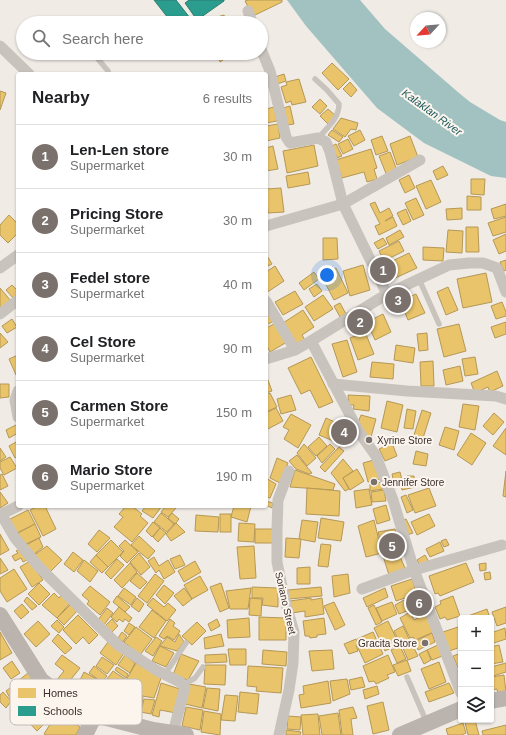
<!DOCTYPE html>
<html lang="en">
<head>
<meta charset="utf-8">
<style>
	:root { --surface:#fff; --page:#f2f2f2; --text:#202124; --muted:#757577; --line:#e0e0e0; --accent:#7a716c }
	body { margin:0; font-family:Arial,sans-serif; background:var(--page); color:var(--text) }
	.controls { position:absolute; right:12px; bottom:12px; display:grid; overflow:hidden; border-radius:4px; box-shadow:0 1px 3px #0004 }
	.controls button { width:36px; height:36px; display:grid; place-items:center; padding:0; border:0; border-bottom:1px solid var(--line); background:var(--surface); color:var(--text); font:20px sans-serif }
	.compass { position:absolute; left:410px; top:12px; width:36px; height:36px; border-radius:50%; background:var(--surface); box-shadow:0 1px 3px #0004; rotate:244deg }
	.you { position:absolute; left:327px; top:275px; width:14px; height:14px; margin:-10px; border:3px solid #fff; border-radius:50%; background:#1a73e8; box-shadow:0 0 0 6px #1a73e833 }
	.badge { display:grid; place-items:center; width:26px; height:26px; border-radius:50%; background:var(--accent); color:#fff; font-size:13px; font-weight:700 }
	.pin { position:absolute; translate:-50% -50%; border:2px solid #fff; box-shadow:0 1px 4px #0006 }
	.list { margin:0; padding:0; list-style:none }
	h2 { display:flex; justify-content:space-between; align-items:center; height:52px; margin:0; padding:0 16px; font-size:17px }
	h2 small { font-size:13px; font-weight:400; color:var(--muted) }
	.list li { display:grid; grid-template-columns:26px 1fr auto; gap:12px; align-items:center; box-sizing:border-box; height:64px; padding:0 16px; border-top:1px solid var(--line) }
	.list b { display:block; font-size:15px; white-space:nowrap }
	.list p { margin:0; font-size:13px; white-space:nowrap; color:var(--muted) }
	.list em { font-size:13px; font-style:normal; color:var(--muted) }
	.icon { flex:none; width:22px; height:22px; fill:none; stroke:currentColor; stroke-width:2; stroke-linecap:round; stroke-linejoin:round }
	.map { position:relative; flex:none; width:506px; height:735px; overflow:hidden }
	.search { position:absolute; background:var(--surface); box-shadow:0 1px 3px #0004; left:16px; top:16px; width:252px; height:44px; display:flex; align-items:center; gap:10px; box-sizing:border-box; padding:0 14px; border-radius:22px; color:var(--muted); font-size:15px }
	.panel { position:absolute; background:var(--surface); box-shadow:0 1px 3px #0004; left:16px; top:72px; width:252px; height:436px; border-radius:4px }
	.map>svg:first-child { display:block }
	.water { fill:#a1c2c1 }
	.homes { fill:#e9c46a; stroke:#b59857 }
	.schools { fill:#2a9d8f; stroke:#2f7c71 }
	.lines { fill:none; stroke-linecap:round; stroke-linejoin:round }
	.service { stroke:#c9c3be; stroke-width:5.5 }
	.minor { stroke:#c9c3be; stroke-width:11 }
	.secondary { stroke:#bab3ae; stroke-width:16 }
	.poi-dot { fill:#7a716c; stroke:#fbf5ee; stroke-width:1.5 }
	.labels { text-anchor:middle; stroke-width:4; stroke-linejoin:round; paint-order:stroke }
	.poi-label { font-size:10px; fill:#3b302b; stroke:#fbf5ee; text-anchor:start }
	.street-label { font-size:10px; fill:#3b302b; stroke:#fbf5ee }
	.water-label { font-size:11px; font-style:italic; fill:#1f5a5e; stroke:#fbf5ee }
	.key { fill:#fbf5ee; stroke:#c1bab4; stroke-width:1 }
	.key-label { font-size:11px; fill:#3b302b }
</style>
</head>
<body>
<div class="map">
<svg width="506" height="735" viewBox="0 0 506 735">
	<rect width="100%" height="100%" fill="#f0ebe5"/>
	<!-- water -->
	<path class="water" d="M287,0H360L385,29L459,93L470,102L500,120L506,122V178L491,176L424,143L377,108L306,26Z"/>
	<!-- homes -->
	<g class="homes">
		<path d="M248,0H282V2L253,16L245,1Z"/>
		<path d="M224,15L227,23H216L214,18Z"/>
		<path d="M221,53L223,60L220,62L218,55Z"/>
		<path d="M228,53H237L238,56L231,59Z"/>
		<path d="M332,63L349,79L338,90L322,73Z"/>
		<path d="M284,74L286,81L277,84L275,77Z"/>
		<path d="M299,79L306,102L292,105L291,101L286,103L281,87L287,85L286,82Z"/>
		<path d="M350,82L357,90L351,97L343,89Z"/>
		<path d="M0,91L6,93L0,110Z"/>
		<path d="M320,99L327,106L320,114L312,107Z"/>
		<path d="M290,106L294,124L287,125L283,108Z"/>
		<path d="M274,107L277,121L266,123V109Z"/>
		<path d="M328,109L336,116L328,124L320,116Z"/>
		<path d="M341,118L358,123L356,130L351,129L345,137L333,129Z"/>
		<path d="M278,124L280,138L266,141V126Z"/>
		<path d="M332,130L343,137L339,142L328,135Z"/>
		<path d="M360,130L365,140L354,146L348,136Z"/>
		<path d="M382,136L388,151L376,155L371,140Z"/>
		<path d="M410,136L418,157L397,165L390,144Z"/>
		<path d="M348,139L353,149L343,154L338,144Z"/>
		<path d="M336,144L342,156L337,158L332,146Z"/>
		<path d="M314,145L318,166L287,173L283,151Z"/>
		<path d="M273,146L278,169L266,171V148Z"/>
		<path d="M371,149L377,168L374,169L377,179L367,182L364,172L342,178L336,160Z"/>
		<path d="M390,152L397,170L387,176L379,156Z"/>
		<path d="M443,166L448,175L437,180L433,171Z"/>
		<path d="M308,172L310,184L288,188L286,176Z"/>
		<path d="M409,175L415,188L405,193L399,180Z"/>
		<path d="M471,179H485L484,195L471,194Z"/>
		<path d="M431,180L441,202L426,209L416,186Z"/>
		<path d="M281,188L284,212L268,213L266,189Z"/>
		<path d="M467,196L481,197V210H467Z"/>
		<path d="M416,198L424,215L413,220L405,203Z"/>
		<path d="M375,202L380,213L389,208L393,216L385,221L393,217L397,226L379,235L375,226L380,224L370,204Z"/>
		<path d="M506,204V216L494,219L491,209Z"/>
		<path d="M462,208V219L447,220L446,209Z"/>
		<path d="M406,209L411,221L403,225L397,213Z"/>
		<path d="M9,215L18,224V233L8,243L0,235V225Z"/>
		<path d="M506,217V232L493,236L488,223Z"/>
		<path d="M466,227H478L479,252H466Z"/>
		<path d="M400,230L404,237L389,245L386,238Z"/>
		<path d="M448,230L463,231L462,253L446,252Z"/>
		<path d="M506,234V251L499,254L493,240Z"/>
		<path d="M323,238H337L338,259L323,260Z"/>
		<path d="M383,238L387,244L378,249L374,243Z"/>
		<path d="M399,241L404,251L384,261L379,251Z"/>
		<path d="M423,247L444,248L443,261L423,260Z"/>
		<path d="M409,253L417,268L391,280L384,265Z"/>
		<path d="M266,254L272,264L266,267Z"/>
		<path d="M506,260V270L504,271L500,262Z"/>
		<path d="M363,265L370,290L350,296L343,271Z"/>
		<path d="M275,266L284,281L266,293V272Z"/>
		<path d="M336,268L348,293L334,300L321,275Z"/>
		<path d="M314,272L319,279L304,290L299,283Z"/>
		<path d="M486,273L492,302L463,308L457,279Z"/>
		<path d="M317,284L322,291L314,297L309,289Z"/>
		<path d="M12,285L18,291V295L14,299L6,290Z"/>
		<path d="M448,287L458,310L446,315L437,292Z"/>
		<path d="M0,288L11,301L0,308Z"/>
		<path d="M295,291L303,304L283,315L275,302Z"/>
		<path d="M416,294L425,313L408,320L400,301Z"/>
		<path d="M323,295L333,309L314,321L305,307Z"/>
		<path d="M502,302L506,312V316L496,319L491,306Z"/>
		<path d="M340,303L346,314L340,317L334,306Z"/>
		<path d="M266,307L274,321L266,325Z"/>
		<path d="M303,310L314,327L302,335L305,340L295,345L283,323Z"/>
		<path d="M383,314L391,332L375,340L367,322Z"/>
		<path d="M12,319L17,327L7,333L2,326Z"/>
		<path d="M506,322V334L495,338L491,327Z"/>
		<path d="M276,323L287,342L270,352L266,344V328Z"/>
		<path d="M459,324L466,351L444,357L437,329Z"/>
		<path d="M365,332L374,354L358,360L350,338Z"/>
		<path d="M0,333L8,342L0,348Z"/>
		<path d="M427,333L428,350L419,351L417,334Z"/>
		<path d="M347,340L357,372L343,377L332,344Z"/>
		<path d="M396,345L415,348L413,363L394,360Z"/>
		<path d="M18,355V375H16L9,359Z"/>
		<path d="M311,357L333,402L319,408L310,390L301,394L288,368Z"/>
		<path d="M475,357L478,374L465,376L462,359Z"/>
		<path d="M433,361L434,386H421L420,362Z"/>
		<path d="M372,362L394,364L393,379L370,377Z"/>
		<path d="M460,366L463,381L446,385L443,370Z"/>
		<path d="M497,371L503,386L490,392L488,387L475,393L471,383Z"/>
		<path d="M266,375L272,391L266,393Z"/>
		<path d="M0,384H9V397L0,398Z"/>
		<path d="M270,393L277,407L266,412V395Z"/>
		<path d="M291,395L296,410L281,414L277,399Z"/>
		<path d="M348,395L370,396L369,411L353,409L354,405H349Z"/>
		<path d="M387,401L403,405L397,432L381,428Z"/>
		<path d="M463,404L479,406L475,430L459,427Z"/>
		<path d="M276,408L283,421L266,430V413Z"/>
		<path d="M407,409L416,411L413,429L404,428Z"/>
		<path d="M422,410L431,413L423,438L414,435Z"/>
		<path d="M494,413L504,422L493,435L483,426Z"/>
		<path d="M291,414L311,425L298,448L284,439L289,430L283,427Z"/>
		<path d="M361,415L376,419L371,437L360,433L357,425Z"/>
		<path d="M326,418L350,429L343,445L319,435Z"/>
		<path d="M16,425L18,429V433L9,438L6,430Z"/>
		<path d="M445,427L459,431L454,450L439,445Z"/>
		<path d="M506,428V455L493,446Z"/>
		<path d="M471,433L486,443L472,465L457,455Z"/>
		<path d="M319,437L327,446L316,456L308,447Z"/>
		<path d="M18,441V456L15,458L9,446Z"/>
		<path d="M392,443L397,456L385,461L379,449Z"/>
		<path d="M304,444L316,458L307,466L297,453Z"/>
		<path d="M330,444L335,449L322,463L317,456Z"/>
		<path d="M339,447L344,451L325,472L320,467Z"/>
		<path d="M0,448L6,457L0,461Z"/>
		<path d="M416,451L428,454L426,466L413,464Z"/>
		<path d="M297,455L312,473L309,474L296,469L289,461Z"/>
		<path d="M10,457L17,468L4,475L0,468V462Z"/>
		<path d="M277,458L288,463L280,483L270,478Z"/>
		<path d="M343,459L353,471L343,478L349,489L345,491L331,473Z"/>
		<path d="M374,460L380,479L368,482L363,463Z"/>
		<path d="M357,469L364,481L350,490L343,478Z"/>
		<path d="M295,470L335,484L333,490L290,487Z"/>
		<path d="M506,471V497L503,496Z"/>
		<path d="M400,472L403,484L395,488L392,474Z"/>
		<path d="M2,474L8,486L0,490V475Z"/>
		<path d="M407,476H414L415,487L402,490L401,485L408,484Z"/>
		<path d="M266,478L276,484L270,498L266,497Z"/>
		<path d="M382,482L383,489L370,491V484Z"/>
		<path d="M307,488L340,491L339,516L306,514Z"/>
		<path d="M429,488L436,506L415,513L408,495Z"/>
		<path d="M369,489L372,505L356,508L354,491Z"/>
		<path d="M384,490L386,501L372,502L371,492Z"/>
		<path d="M0,492L8,503L0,508Z"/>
		<path d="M406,495L413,510L407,513L401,497Z"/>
		<path d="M266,501L273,503L272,508L266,505Z"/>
		<path d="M386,505L390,520L377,524L373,509Z"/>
		<path d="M38,506H45L56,529L43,536L30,510Z"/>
		<path d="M126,506H132L142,514L140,516L148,523L132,542L114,527L123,517L119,514Z"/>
		<path d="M146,506H162L153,518L142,511Z"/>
		<path d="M166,506H173L176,508L168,517L161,512Z"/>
		<path d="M234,506H251L247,522L231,517Z"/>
		<path d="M28,510L35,524L15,534L6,521Z"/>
		<path d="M161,513L174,524L167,532L154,522Z"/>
		<path d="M172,513L179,519L175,524L168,518Z"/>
		<rect x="220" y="514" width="11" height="18"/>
		<path d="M429,514L435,526L417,535L411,522Z"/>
		<path d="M196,515L219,517L218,532L195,531Z"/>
		<path d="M321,518L344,522L341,541L318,538Z"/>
		<path d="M406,519L413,533L407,535L401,521Z"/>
		<path d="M302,520L318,522L315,542L299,539Z"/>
		<path d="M374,520L382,553L366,557L358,526Z"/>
		<path d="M153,522L160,528L152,537L146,531Z"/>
		<path d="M176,523L185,532L171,541L166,534Z"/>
		<path d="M239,523L255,524L254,542L238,541Z"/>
		<path d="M35,524L41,537L24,545L18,533Z"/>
		<path d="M160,528L166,533L158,542L153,537Z"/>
		<rect x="255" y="529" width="18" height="14"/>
		<path d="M395,529L398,541L385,545L386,549L383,550L378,532Z"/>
		<path d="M99,530L110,538L97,552L88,544Z"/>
		<path d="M0,534L9,550L0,555Z"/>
		<path d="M139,536L155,551L148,559L131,545Z"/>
		<path d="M39,538L43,547L32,556L26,545Z"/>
		<path d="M286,538L301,539L299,558L285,557Z"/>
		<path d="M446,539L449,545L444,547L441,541Z"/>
		<path d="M111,540L123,552L108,567L96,555Z"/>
		<path d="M125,540L138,552L127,563L120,556L124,551L119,546Z"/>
		<path d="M400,542L402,549L388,553L386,545Z"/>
		<path d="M440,542L444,551L430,557L426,549Z"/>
		<path d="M321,544L331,545L328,567L318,566Z"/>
		<path d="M47,546L62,560L48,574L33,556Z"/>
		<path d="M254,546L256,578L240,579L237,547Z"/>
		<path d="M20,549L27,560L23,562L21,558L15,561L12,556L18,553L16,551Z"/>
		<path d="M73,552L83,560L74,572L64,564Z"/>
		<path d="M398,552L405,568L389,575L383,556Z"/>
		<path d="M139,553L150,567L141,575L130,562Z"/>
		<path d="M96,555L108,567L102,573L90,562Z"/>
		<path d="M180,555L185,565L175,569L170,559Z"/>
		<path d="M425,555L429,562L420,566L417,560Z"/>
		<path d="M154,557L159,566L168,560L175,572L164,579L159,570L156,573L148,561Z"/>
		<path d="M0,558L8,570L0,574Z"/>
		<path d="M117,559L124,565L111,579L105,573Z"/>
		<path d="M84,560L98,571L90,582L77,571Z"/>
		<path d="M30,561L43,580L32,587L20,567Z"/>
		<path d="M195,561L201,572L184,582L178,571Z"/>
		<path d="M130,563L137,572L122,588L114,580Z"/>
		<path d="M466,563L474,582L440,596L438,593L435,594L429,576Z"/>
		<path d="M486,563V570L480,571L479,564Z"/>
		<path d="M310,567V584H297V568Z"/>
		<path d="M14,569L27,589L7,602L0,591V578Z"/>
		<path d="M490,572L491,579L485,580L484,573Z"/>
		<path d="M137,573L147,582L140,589L130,581Z"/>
		<path d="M155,574L164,581L147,603L138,596Z"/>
		<path d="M348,574L350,593L334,597L332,576Z"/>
		<path d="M200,576L208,590L192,599L184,585Z"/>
		<path d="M412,579L417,594L396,601L391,586Z"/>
		<path d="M39,583L50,594L39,605L28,594Z"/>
		<path d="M221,583L229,608L220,612L210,587Z"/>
		<path d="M164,585L174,593L165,604L156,595Z"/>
		<path d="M90,586L110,602L100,615L87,604L89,601L82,595Z"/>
		<path d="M252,587L278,588V607L262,605L263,598H252Z"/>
		<path d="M321,587L322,596L289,599L288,590Z"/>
		<path d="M124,588L136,597L131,605L118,596Z"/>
		<path d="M184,588L192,599L183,606L174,596Z"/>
		<path d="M251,588L248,609H230L226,591Z"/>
		<path d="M385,588L388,597L367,607L363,598Z"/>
		<path d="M54,593L59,598L62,594L71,602L57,618L42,605Z"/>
		<path d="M420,594L423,603L410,608L407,600Z"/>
		<path d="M117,596L130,607L125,612L113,602Z"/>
		<path d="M453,596L460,616L447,620L445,617L440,619L435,607L441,604L440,601Z"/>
		<path d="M27,597L37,606L32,610L24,601Z"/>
		<path d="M137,598L144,604L139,612L131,606Z"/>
		<path d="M153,598L164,607L168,603L176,610L167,621L147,605Z"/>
		<path d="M250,598L262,599L261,616L249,615Z"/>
		<path d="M311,598V600L322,598L324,614L305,617V611L292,613L290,601Z"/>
		<path d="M404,600L409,610L399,614L395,605Z"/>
		<path d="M334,602L345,625L335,630L324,606Z"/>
		<path d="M392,602L397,614L382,621L376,608Z"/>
		<path d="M72,603L78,610L64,625L57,618Z"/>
		<path d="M22,604L29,612L21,619L14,611Z"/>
		<path d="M424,604L426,610L414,615L412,609Z"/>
		<path d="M374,605L382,622L376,625L368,608Z"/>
		<path d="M119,607L132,618L129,622L125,619L123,622L119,619L117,622L111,617Z"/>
		<path d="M506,607V623L497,626L492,612Z"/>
		<path d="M107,608L113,613L104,625L98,620Z"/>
		<path d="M487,609L490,618H469L468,616Z"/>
		<path d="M152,610L166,621L154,638L139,627Z"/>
		<path d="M410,612L414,620L426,614L434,632L415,640L413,637L410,638L400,618Z"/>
		<path d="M78,615L98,635L89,644L83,637L76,644L63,630Z"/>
		<path d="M259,617L286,618V640H259Z"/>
		<path d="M249,618L250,637L228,638L227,620Z"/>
		<path d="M324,618L326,634L317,635V637L310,638L309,636H305L303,621Z"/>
		<path d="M112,619L118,626L111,633L105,626Z"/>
		<path d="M170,619L175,623L173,626L180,631L174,640L167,636L164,639L159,636Z"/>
		<path d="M217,619L220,626L211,631L208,624Z"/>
		<path d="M57,620L64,627L59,633L51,626Z"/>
		<path d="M38,621L50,634L36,647L24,634Z"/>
		<path d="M388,621L399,644L385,651L374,628Z"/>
		<path d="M197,622L206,631L192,645L182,636Z"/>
		<path d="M129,623L135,627L129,635L124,631Z"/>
		<path d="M403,626L410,641L401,645L394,631Z"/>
		<path d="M461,626V647L449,651L443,632Z"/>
		<path d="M136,627L152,639L140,655L124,642Z"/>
		<path d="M505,628L506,639L491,644V633Z"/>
		<path d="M0,632L12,653L0,660Z"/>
		<path d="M122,632L127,636L123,642L118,638Z"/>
		<path d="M373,632L383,654L365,663L357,646L360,645L357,639Z"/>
		<path d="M432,633L435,642L418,650L414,642Z"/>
		<path d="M58,634L72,648L65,654L52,641Z"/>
		<path d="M179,634L184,642L177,651L160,646L167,637L175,642Z"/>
		<path d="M221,634L224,646L205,649L204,638Z"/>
		<path d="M156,637L162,641L153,656L145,651Z"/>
		<path d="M356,639L358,644L356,645L358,651L349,654L344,644Z"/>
		<path d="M108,642L124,653L116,665L100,653Z"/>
		<path d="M411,642L418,656L408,660L402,646Z"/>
		<path d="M440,644L445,655L432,660L427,650Z"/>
		<path d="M499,645L503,662L491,664V647Z"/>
		<path d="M160,646L174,653L166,667L152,661Z"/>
		<path d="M400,646L406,659L397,663L391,650Z"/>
		<path d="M228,649H246V665H230Z"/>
		<path d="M263,650L287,652L286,666L262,664Z"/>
		<path d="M332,650L334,669L312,671L309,651Z"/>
		<path d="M427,650L431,660L424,664L419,654Z"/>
		<path d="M461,653V669L459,670L453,656Z"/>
		<path d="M181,654L199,661L188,680L173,675Z"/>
		<path d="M226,654L227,662L205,663V655Z"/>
		<path d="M62,655L80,668L64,688L56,681L64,671L55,664Z"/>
		<path d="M125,655L135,663L130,673L118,665Z"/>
		<path d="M388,655L395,672L387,675L389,678L376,684L374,681L369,682L363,666Z"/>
		<path d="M102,657L114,665L107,674L96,666Z"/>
		<path d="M407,660L411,671L398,676L393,665Z"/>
		<path d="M12,661L20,673L11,679L3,668Z"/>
		<path d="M439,662L446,682L429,689L421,669Z"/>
		<path d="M136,663L161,678L154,698L119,692Z"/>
		<path d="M506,663V672L493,676L491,667Z"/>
		<path d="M205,665H226L225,685L204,684Z"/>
		<path d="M94,666L107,676L102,682L89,673Z"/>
		<path d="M248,666L283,668L281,693L256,691L257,687L247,686Z"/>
		<path d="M117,667L128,674L126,678L115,670Z"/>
		<path d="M113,671L125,679L113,696L101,687Z"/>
		<path d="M84,672L102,682L98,690L80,680Z"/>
		<path d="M28,673L42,689L27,702L14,684Z"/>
		<path d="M504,675L506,692L498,694L497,689L491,690V677Z"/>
		<path d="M362,677L365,687L351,690L349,680Z"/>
		<path d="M347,679L350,694L333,701L330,681Z"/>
		<path d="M328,681L331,703L301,708L299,695L304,694L303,686Z"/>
		<path d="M161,683L180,689L176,713L160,710L159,717L152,715Z"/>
		<path d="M449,683L454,693L429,702L425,692Z"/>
		<path d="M189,684L206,687L202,708L185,704Z"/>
		<path d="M14,685L19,692L10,698L6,691Z"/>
		<path d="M377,686L379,694L365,699L363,690Z"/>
		<path d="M207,688L220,689L218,711L203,708Z"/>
		<path d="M3,692L11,701L6,708L0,702V695Z"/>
		<path d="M240,692L259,694L257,714L238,712Z"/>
		<path d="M123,693L143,697L140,719L118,711Z"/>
		<path d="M46,694L60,708L37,731L23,716Z"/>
		<path d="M225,695L238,696L235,721L221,720Z"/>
		<path d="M144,699L155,700L151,714L141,712Z"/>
		<path d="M383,702L389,730L373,734L367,706Z"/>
		<path d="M186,707L203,710L200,730L182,726Z"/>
		<path d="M353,707L357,718L351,719L353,735H342L339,710Z"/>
		<path d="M204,711L221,714L220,735L201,732Z"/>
		<path d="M57,713L80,727L76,735H46L44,734Z"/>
		<path d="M338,713L341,735H322L319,716Z"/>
		<path d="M318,714L320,735H303L301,715Z"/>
		<path d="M288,716L301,717L300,730L287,729Z"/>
		<path d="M475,720L479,735H468L465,722Z"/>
		<path d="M463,723L466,733L462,735H448L446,729Z"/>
		<path d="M506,725V735H483L482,731Z"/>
		<path d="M286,730L301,732L300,735H286Z"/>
	</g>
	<!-- schools -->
	<g class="schools">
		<path d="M154,0H176L190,18L185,23H172Z"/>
		<path d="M189,0H224V1L197,20L185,3Z"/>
	</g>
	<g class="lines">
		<!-- service -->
		<g class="service">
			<path d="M93,53L108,71L109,74"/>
			<path d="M315,79L327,90L339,104C339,119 327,128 318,138"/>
			<path d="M419,279L439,324"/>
			<path d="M165,674L186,643"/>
			<path d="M407,677L427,723"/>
			<path d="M183,685L195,678L203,667"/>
		</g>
		<!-- minor -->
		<g class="minor">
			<path d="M248,11L252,23"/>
			<path d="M0,46L29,74"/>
			<path d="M261,49L270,71L286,137L290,143L318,138L326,142L330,152L343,204L387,294"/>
			<path d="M266,226L343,204L420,160"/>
			<path d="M0,268L18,255"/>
			<path d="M266,301L295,350"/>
			<path d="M0,314L18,300"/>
			<path d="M311,341L359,432L376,456L393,500L414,570L461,693"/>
			<path d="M266,359L295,350L311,341L387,294L449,265L469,263H483L497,268L506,292"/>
			<path d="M333,384L407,391L496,396L506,399"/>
			<path d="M18,391L15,400L18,417"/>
			<path d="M1,514L15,538L39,567L118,645L156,670L180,682L185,687L173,733"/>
			<path d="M0,515L18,506"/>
			<path d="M362,589L414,570L502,545"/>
			<path d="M279,735L289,690L293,663L294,632L285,601L277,562V530L278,500L289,471"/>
		</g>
		<!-- secondary -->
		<g class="secondary">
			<path d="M0,615L41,680L52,689L95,715L153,730L186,735"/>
			<path d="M491,701L506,698"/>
			<path d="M85,735L95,715"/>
			<path d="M400,735L461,709"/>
		</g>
	</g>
	<!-- markers -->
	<g class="poi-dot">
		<circle cx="369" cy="440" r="4"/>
		<circle cx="374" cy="482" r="4"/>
		<circle cx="425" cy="643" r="4"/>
	</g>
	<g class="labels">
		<!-- poi labels -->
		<g class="poi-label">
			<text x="377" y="444">Xyrine Store</text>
			<text x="382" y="486">Jennifer Store</text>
			<text x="417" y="647" text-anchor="end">Gracita Store</text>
		</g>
		<!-- street labels -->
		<g class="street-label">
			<text transform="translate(286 603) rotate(77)" y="4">Soriano Street</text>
		</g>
		<!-- water labels -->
		<g class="water-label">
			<text transform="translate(432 112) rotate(36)" y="4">Kalaklan River</text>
		</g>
	</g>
	<!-- legend -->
	<rect x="10" y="679" width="132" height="46" rx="6" class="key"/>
	<rect x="18" y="688" width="18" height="10" fill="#e9c46a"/>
	<rect x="18" y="706" width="18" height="10" fill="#2a9d8f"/>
	<g class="key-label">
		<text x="43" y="697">Homes</text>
		<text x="43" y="715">Schools</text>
	</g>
</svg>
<div class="controls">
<button>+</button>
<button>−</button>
<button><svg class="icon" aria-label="layers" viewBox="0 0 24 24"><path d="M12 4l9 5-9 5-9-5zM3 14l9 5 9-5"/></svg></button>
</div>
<svg class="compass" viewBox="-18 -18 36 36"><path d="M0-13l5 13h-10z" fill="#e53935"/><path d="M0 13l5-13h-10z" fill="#757577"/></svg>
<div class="you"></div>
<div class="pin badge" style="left:383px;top:270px">1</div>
<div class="pin badge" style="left:360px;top:322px">2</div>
<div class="pin badge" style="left:398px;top:300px">3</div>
<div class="pin badge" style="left:344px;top:432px">4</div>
<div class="pin badge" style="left:392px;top:546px">5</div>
<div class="pin badge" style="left:419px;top:603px">6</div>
<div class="search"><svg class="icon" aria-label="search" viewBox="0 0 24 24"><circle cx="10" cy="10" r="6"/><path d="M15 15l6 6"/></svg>Search here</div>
<section class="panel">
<h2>Nearby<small>6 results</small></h2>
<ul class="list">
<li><span class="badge">1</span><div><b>Len-Len store</b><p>Supermarket</p></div><em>30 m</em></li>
<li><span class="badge">2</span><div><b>Pricing Store</b><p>Supermarket</p></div><em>30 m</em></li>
<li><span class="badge">3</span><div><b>Fedel store</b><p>Supermarket</p></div><em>40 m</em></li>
<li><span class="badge">4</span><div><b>Cel Store</b><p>Supermarket</p></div><em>90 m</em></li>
<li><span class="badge">5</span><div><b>Carmen Store</b><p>Supermarket</p></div><em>150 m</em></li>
<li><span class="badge">6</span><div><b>Mario Store</b><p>Supermarket</p></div><em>190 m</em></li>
</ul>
</section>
</div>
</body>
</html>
